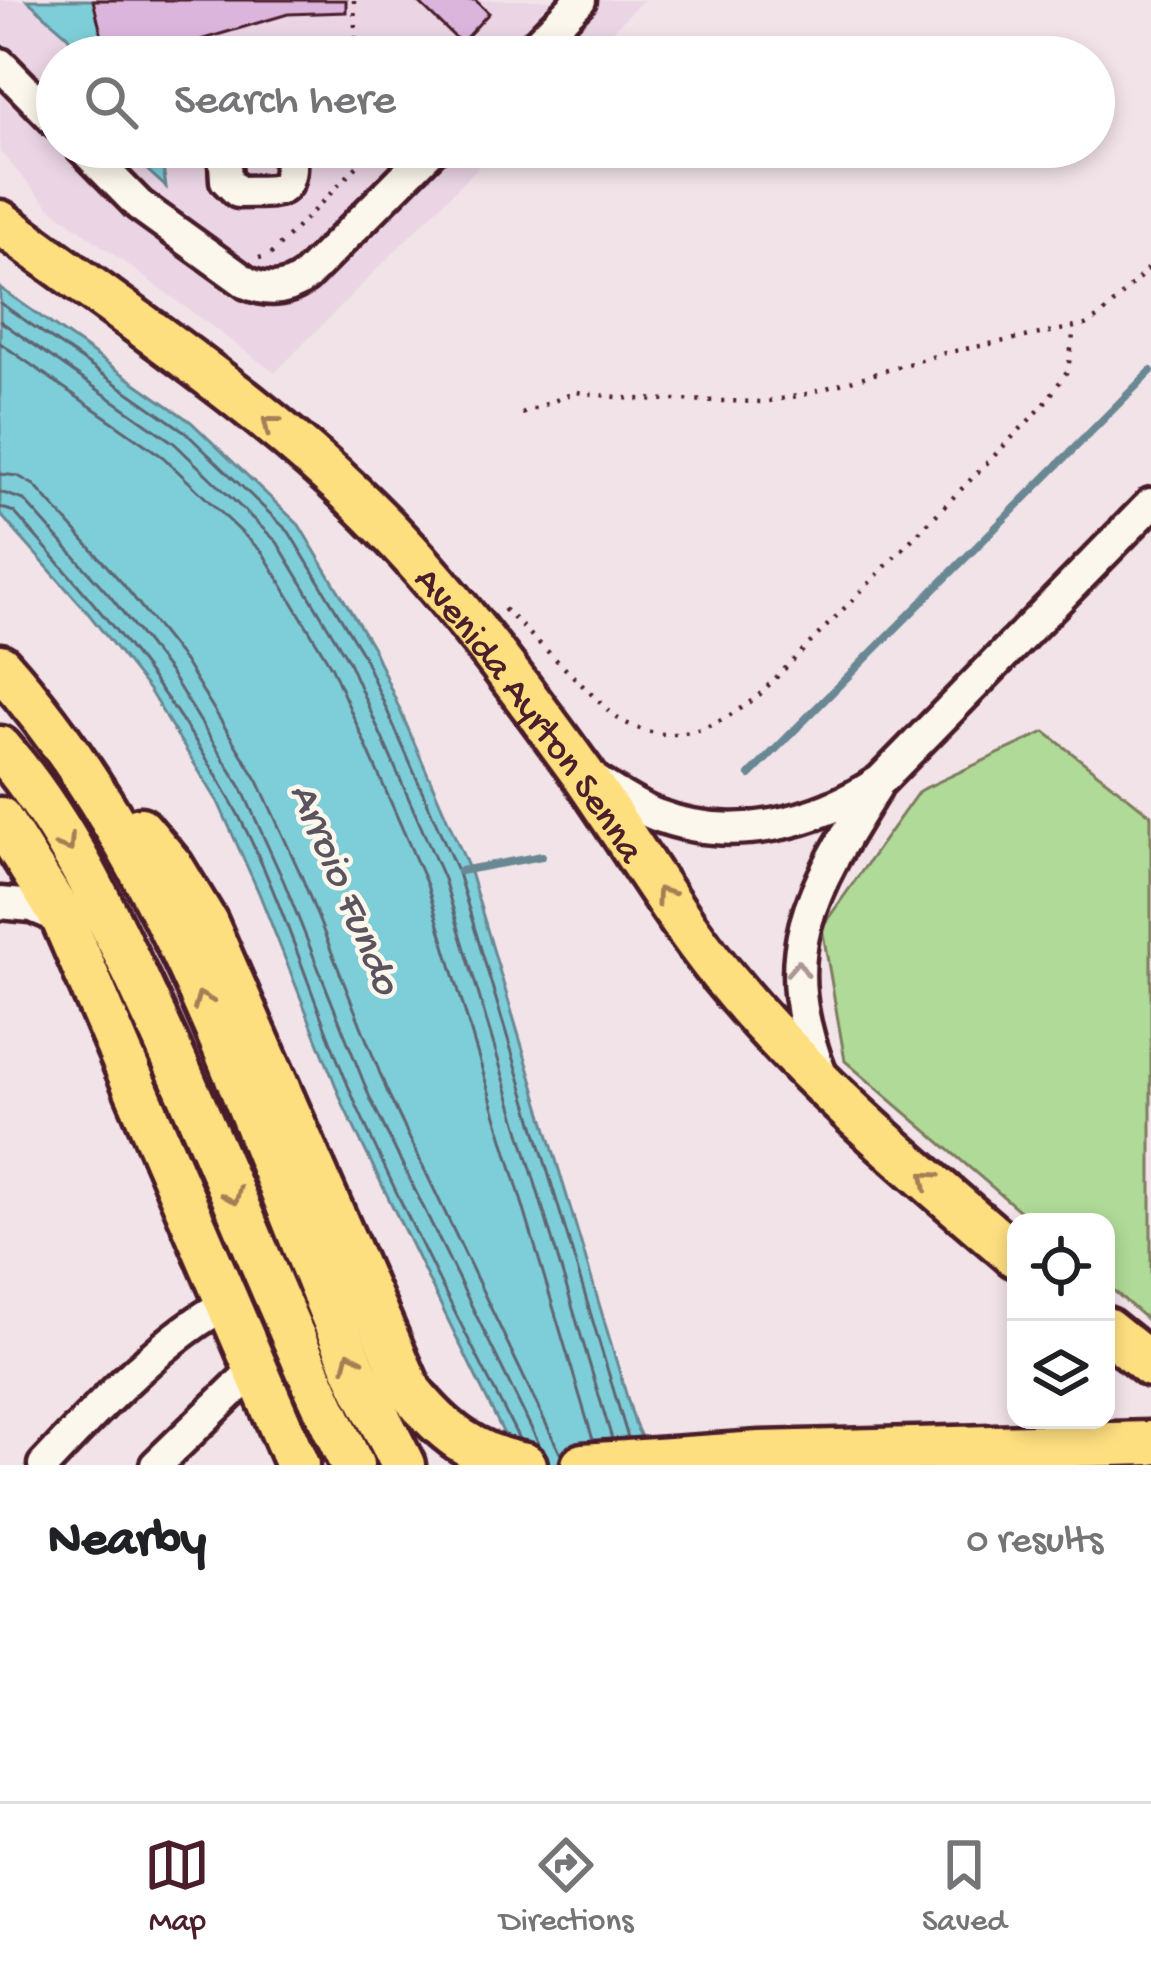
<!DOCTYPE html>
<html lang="en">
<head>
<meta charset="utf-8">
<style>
	:root { --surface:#fff; --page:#f2f2f2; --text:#202124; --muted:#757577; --line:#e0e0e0; --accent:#4a1f2b }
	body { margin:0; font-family:"Gochi Hand",sans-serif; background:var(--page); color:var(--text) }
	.controls { position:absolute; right:36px; bottom:36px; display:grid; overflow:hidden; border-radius:24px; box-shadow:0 6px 18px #0003 }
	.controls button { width:108px; height:108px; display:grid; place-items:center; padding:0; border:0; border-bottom:3px solid var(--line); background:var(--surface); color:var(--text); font:60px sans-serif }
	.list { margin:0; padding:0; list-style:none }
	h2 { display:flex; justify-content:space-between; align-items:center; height:156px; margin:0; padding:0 48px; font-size:51px }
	h2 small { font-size:39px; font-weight:400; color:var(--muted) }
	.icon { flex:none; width:66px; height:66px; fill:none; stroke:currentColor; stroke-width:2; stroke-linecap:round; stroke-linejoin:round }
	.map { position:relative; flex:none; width:1151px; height:1465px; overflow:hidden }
	.search { position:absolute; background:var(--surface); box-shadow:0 6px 18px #0003; left:36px; right:36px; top:36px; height:132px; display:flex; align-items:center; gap:30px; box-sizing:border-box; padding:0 42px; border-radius:66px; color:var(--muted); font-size:45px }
	.sheet { height:336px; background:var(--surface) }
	nav { display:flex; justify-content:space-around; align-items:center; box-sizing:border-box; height:168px; border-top:3px solid var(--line); background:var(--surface); font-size:33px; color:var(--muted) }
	nav a { display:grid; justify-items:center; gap:6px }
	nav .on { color:var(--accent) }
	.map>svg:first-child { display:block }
	.built { fill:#ebd5e5 }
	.green { fill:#b0da97; stroke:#7d7c61; stroke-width:3 }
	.water { fill:#7eced9; stroke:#698893; stroke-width:3 }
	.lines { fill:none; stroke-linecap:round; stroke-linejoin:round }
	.shore { stroke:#5f6571; stroke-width:3 }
	.stream { stroke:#698893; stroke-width:8 }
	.building { fill:#dcb5dd; stroke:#4a1f2b; stroke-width:3 }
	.minor-casing { stroke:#4a1f2b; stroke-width:39 }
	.highway-casing { stroke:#4a1f2b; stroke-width:51 }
	.path { stroke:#4a1f2b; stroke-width:4.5; stroke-dasharray:3 9; stroke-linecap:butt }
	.minor { stroke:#fbf7ec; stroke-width:30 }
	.highway { stroke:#fedf80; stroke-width:42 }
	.oneway { stroke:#a47f56 }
	.oneway2 { stroke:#ab9695 }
	.labels { text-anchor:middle; stroke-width:9; stroke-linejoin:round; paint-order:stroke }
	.street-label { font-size:39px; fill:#4a1f2b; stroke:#fbf7ec }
	.water-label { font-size:42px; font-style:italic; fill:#5a545f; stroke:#fbf7ec }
</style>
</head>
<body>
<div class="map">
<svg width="1151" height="1465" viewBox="0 0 1151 1465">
	<rect width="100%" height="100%" fill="#f2e3e8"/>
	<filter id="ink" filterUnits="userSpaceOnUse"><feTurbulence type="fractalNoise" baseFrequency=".00833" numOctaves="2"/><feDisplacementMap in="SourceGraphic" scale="24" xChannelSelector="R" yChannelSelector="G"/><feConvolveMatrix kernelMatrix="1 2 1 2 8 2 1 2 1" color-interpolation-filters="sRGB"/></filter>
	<g filter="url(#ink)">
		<!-- built -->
		<path class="built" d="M0,0H643L587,57H57V147H498L275,373L50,208L0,152Z"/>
		<!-- green -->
		<path class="green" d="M1045,732L1151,815V1323L1106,1284V1222H1033L845,1061L822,927L919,791Z"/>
		<!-- water -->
		<g class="water">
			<path d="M27,0H155L153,57H80L66,34Z"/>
			<path d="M122,147H160L166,187Z"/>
			<path d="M0,288L191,422L299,525L373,648L469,869L635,1424L654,1465H519L345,1109L259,893L218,802L149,690L88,613L0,514Z"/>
		</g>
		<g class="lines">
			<!-- shore -->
			<g class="shore">
				<path d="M0,303L184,431L289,532L362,653L458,873L628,1438"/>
				<path d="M0,321L174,443L277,542L348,660L444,879L612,1439"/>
				<path d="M0,343L163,457L263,553L332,668L427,885L593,1440"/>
				<path d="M0,474L18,476L34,485L123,584L184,661L258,781L301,875L387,1091L561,1455"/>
				<path d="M0,492L24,500L110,596L171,674L242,789L284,882L370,1098L540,1446"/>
				<path d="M0,507L14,512C94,601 169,689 227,794C282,891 311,1002 356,1104C406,1217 463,1329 519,1439"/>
			</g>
			<!-- stream -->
			<g class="stream">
				<path d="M750,775L1151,371"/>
				<path d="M460,871L542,856"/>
			</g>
		</g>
		<!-- building -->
		<g class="building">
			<path d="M93,0H346V12L288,14L143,57H107Z"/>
			<path d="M416,0H475L489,13L461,43Z"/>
		</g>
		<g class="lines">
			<!-- minor casing -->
			<g class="minor-casing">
				<g id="minor">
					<path d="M524,57L580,0"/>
					<path d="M0,64L57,122"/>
					<path d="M82,147L139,205L247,283C268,292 286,291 305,277L434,147"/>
					<path d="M224,147L226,180L238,192C284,191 292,197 290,147"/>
					<path d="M591,778C612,791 633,806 656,815C732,844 817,824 881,780L1151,504"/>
					<path d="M0,903L32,906L63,919"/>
					<path d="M822,1077C772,953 810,892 876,787"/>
					<path d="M44,1465C92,1414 167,1333 229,1303"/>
					<path d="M156,1465L254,1370"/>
				</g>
			</g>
			<!-- highway casing -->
			<g class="highway-casing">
				<g id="highway">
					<path id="s1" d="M0,222C137,324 286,419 402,545C467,615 526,696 582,773C629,840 670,910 721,974C806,1079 914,1169 1016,1256"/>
					<path d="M0,666C174,861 249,1122 350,1358C365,1395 386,1430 403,1465"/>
					<path d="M0,748C66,824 108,916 150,1007C221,1158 279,1315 352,1465"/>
					<path d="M0,819L63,919L297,1465"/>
					<path d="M140,829L172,867L206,923L410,1391C442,1431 473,1456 525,1465"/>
					<path d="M1106,1329L1151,1365"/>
					<path d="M583,1465L760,1453L1151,1443"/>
				</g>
			</g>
			<!-- path -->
			<g class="path">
				<path d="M354,0L356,57"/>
				<path d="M481,57L497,46"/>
				<path d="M259,258L271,254L376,147"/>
				<path d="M522,414L576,392L633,399L764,402L803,395L945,353L1085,325L1101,316L1151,266"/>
				<path d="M504,609L614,716C667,750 711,732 758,696L1044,405L1068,370L1074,328"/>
			</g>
			<!-- minor -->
			<use href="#minor" class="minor"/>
			<!-- highway -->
			<use href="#highway" class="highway"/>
		</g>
		<!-- one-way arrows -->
		<defs><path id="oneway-chevron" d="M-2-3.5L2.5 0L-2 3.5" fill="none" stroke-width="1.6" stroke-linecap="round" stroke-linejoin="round" transform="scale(3)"/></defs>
		<g class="oneway">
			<use href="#oneway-chevron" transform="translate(270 424) rotate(-141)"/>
			<use href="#oneway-chevron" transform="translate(67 844) rotate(57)"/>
			<use href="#oneway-chevron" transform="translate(663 895) rotate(-125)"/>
			<use href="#oneway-chevron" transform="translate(202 1000) rotate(-112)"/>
			<use href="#oneway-chevron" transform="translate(928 1179) rotate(-139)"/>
			<use href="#oneway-chevron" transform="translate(233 1196) rotate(67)"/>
			<use href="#oneway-chevron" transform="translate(351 1360) rotate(-114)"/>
		</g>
		<use class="oneway2" href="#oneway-chevron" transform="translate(798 969) rotate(-87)"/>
	</g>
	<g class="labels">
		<!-- street labels -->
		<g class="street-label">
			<text dy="14" stroke="none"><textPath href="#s1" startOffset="729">Avenida Ayrton Senna</textPath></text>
		</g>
		<!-- water labels -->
		<g class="water-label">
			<text transform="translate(349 887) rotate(67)" y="15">Arroio Fundo</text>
		</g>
	</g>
</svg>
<div class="controls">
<button><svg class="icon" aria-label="locate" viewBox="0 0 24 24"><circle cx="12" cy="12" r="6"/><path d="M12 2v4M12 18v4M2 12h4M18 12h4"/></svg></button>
<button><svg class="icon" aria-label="layers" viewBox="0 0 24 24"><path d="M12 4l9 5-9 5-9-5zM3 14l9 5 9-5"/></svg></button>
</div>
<div class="search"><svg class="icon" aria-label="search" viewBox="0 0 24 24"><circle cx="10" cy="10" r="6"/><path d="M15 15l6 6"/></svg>Search here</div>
</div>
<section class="sheet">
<h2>Nearby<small>0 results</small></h2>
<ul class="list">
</ul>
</section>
<nav>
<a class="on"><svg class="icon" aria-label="map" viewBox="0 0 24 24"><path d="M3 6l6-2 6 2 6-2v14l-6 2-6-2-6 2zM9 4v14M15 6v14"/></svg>Map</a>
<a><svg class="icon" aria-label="directions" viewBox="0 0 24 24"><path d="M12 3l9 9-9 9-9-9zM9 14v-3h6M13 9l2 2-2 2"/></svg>Directions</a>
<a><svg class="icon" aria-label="saved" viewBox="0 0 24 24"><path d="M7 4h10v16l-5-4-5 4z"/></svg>Saved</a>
</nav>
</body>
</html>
